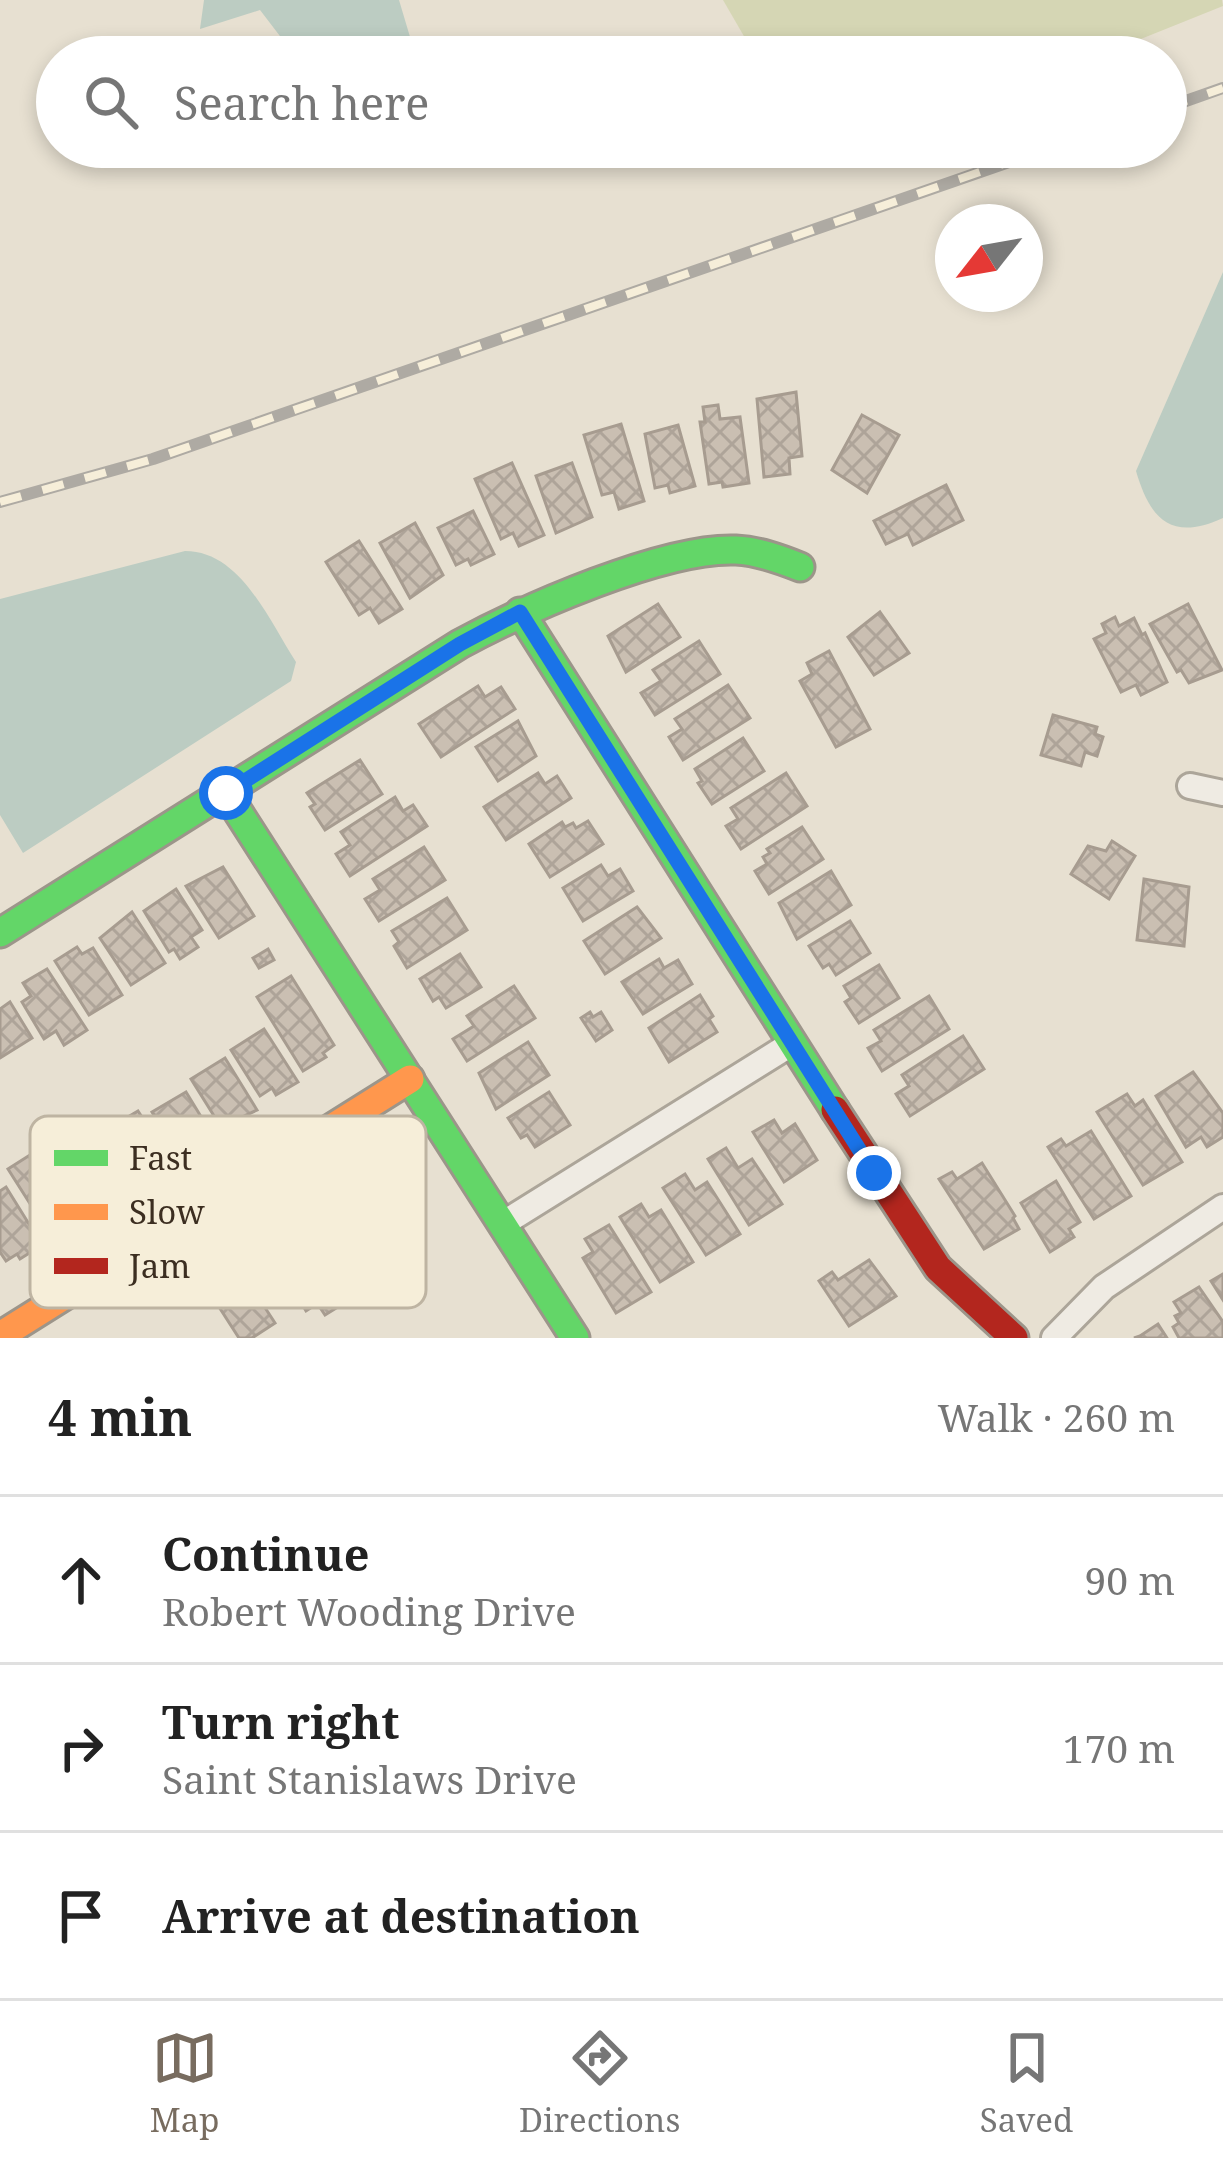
<!DOCTYPE html>
<html lang="en">
<head>
<meta charset="utf-8">
<style>
	:root { --surface:#fff; --page:#f2f2f2; --text:#222; --muted:#767676; --line:#e0e0e0; --accent:#786c5f }
	body { margin:0; font-family:"Noto Serif",serif; background:var(--page); color:var(--text) }
	.compass { position:absolute; left:935px; top:204px; width:108px; height:108px; border-radius:50%; background:var(--surface); box-shadow:0 6px 18px #0003; rotate:239deg }
	.stop { position:absolute; width:36px; height:36px; margin:-27px; border:9px solid #1a73e8; border-radius:50%; background:#fff }
	.stop.end { background:#1a73e8; border-color:#fff; box-shadow:0 3px 12px #0008 }
	.list { margin:0; padding:0; list-style:none }
	h2 { display:flex; justify-content:space-between; align-items:center; height:156px; margin:0; padding:0 48px; font-size:51px }
	h2 small { font-size:39px; font-weight:400; color:var(--muted) }
	.list li { display:grid; grid-template-columns:78px 1fr auto; gap:36px; align-items:center; box-sizing:border-box; height:168px; padding:0 48px; border-top:3px solid var(--line) }
	.list b { display:block; font-size:45px; white-space:nowrap }
	.list p { margin:0; font-size:39px; white-space:nowrap; color:var(--muted) }
	.list em { font-size:39px; font-style:normal; color:var(--muted) }
	.icon { flex:none; width:66px; height:66px; fill:none; stroke:currentColor; stroke-width:2; stroke-linecap:round; stroke-linejoin:round }
	.map { position:relative; flex:none; width:1223px; height:1338px; overflow:hidden }
	.search { position:absolute; background:var(--surface); box-shadow:0 6px 18px #0003; left:36px; right:36px; top:36px; height:132px; display:flex; align-items:center; gap:30px; box-sizing:border-box; padding:0 42px; border-radius:66px; color:var(--muted); font-size:45px }
	.sheet { height:660px; background:var(--surface) }
	nav { display:flex; justify-content:space-around; align-items:center; box-sizing:border-box; height:168px; border-top:3px solid var(--line); background:var(--surface); font-size:33px; color:var(--muted) }
	nav a { display:grid; justify-items:center; gap:6px }
	nav .on { color:var(--accent) }
	.map>svg:first-child { display:block }
	.green { fill:#d5d6b4 }
	.water { fill:#bcccc2 }
	.building { fill:url(#building-cross-hatch); stroke:#a79c90; stroke-width:3 }
	.lines { fill:none; stroke-linecap:round; stroke-linejoin:round }
	.street-casing { stroke:#aca599; stroke-width:30 }
	.fast-casing { stroke:#9c958a; stroke-width:33 }
	.slow-casing { stroke:#9c958a; stroke-width:33 }
	.jam-casing { stroke:#9c958a; stroke-width:33 }
	.street { stroke:#efebe3; stroke-width:24 }
	.fast { stroke:#63d668; stroke-width:27 }
	.slow { stroke:#ff974d; stroke-width:27 }
	.jam { stroke:#b3261e; stroke-width:27 }
	.rail-casing { stroke:#aeaaa3; stroke-width:12 }
	.rail { stroke:#f6eed9; stroke-width:8; stroke-dasharray:22; stroke-linecap:butt }
	.route { stroke:#1a73e8; stroke-width:15 }
	.key { fill:#f6eed9; stroke:#beb4a2; stroke-width:3 }
	.key-label { font-size:33px; fill:#3c2e21 }
</style>
</head>
<body>
<div class="map">
<svg width="1223" height="1338" viewBox="0 0 1223 1338">
	<defs>
		<pattern id="building-cross-hatch" width="8" height="8" patternUnits="userSpaceOnUse" patternTransform="scale(3)"><rect width="8" height="8" fill="#cabfb2"/><path d="M0 0l8 8M0 8l8-8" fill="none" stroke="#aea499"/></pattern>
	</defs>
	<rect width="100%" height="100%" fill="#e7e0d1"/>
	<!-- green -->
	<g class="green">
		<path d="M723,0H1222L1223,6L1096,57H756Z"/>
		<path d="M808,147H872L820,168Z"/>
	</g>
	<!-- water -->
	<g class="water">
		<path d="M204,0H399L416,57H296L260,10L200,29Z"/>
		<path d="M1223,272V518C1171,542 1150,519 1136,471Z"/>
		<path d="M185,551C241,551 269,621 296,662L291,681L23,853L0,815V599Z"/>
	</g>
	<!-- building -->
	<g class="building">
		<path d="M796,392L802,456L789,458L790,474L764,477L757,399Z"/>
		<path d="M718,405L720,419L740,417L749,483L723,487L722,482L709,484L700,422H705L703,407Z"/>
		<path d="M862,415L899,435L867,493L832,470Z"/>
		<path d="M621,424L644,501L619,509L614,492L602,495L584,435Z"/>
		<path d="M678,425L695,486L670,493L668,485L655,488L645,434Z"/>
		<path d="M512,463L544,535L519,546L513,533L501,539L475,479Z"/>
		<path d="M572,463L592,517L556,533L536,476Z"/>
		<path d="M946,485L963,520L913,545L908,534L886,544L874,521Z"/>
		<path d="M473,511L494,554L471,565L468,559L456,565L438,528Z"/>
		<path d="M415,523L443,575L410,598L380,543Z"/>
		<path d="M359,541L402,609L379,623L370,608L359,615L326,562Z"/>
		<path d="M658,604L680,637L626,672L608,636Z"/>
		<path d="M1188,604L1222,670L1189,683L1181,670L1177,672L1150,624Z"/>
		<path d="M880,612L909,653L874,675L848,637Z"/>
		<path d="M1115,617L1119,626L1134,618L1142,635L1145,633L1167,682L1141,695L1136,685L1121,692L1094,639L1106,633L1102,624Z"/>
		<path d="M699,641L720,674L655,715L641,693L661,681L653,670Z"/>
		<path d="M829,651L870,729L836,747L800,681L812,674L807,663Z"/>
		<path d="M728,685L750,718L683,760L669,737L682,729L675,719Z"/>
		<path d="M478,686L485,697L501,687L515,709L441,757L419,724Z"/>
		<path d="M1053,715L1097,727L1095,734L1103,737L1097,756L1085,752L1081,766L1041,755Z"/>
		<path d="M518,721L536,756L498,781L476,747Z"/>
		<path d="M743,738L764,771L712,804L698,783L702,781L695,769Z"/>
		<path d="M360,760L382,794L325,830L310,807L315,804L307,793Z"/>
		<path d="M538,773L545,784L557,776L571,798L506,840L484,807Z"/>
		<path d="M786,773L807,806L741,849L726,826L738,819L731,808Z"/>
		<path d="M395,797L403,811L413,805L427,826L350,876L336,854L350,845L341,832Z"/>
		<path d="M588,821L603,844L550,877L529,844L562,822L565,827L573,823L576,828Z"/>
		<path d="M802,827L823,859L769,894L755,871L767,864L763,857L770,853L767,849Z"/>
		<path d="M1112,841L1135,856L1109,899L1071,874L1088,846L1106,851Z"/>
		<path d="M424,847L445,880L379,921L365,899L380,890L373,879Z"/>
		<path d="M601,865L608,876L620,869L633,891L583,921L563,888Z"/>
		<path d="M223,867L254,916L219,938L186,886Z"/>
		<path d="M831,871L851,905L797,939L779,903Z"/>
		<path d="M1144,879L1189,887L1184,946L1137,940Z"/>
		<path d="M176,889L202,930L191,937L198,947L180,959L174,949L169,952L144,911Z"/>
		<path d="M447,898L467,930L407,968L394,946L399,942L392,931Z"/>
		<path d="M637,907L661,938L605,974L584,941Z"/>
		<path d="M132,912L165,963L131,985L100,938Z"/>
		<path d="M850,921L870,953L836,975L829,964L823,968L809,946Z"/>
		<path d="M77,947L82,954L93,948L122,995L89,1015L55,961Z"/>
		<path d="M268,949L274,960L259,968L253,958Z"/>
		<path d="M460,954L481,987L446,1008L439,997L433,1001L420,979Z"/>
		<path d="M659,959L664,968L678,960L692,984L643,1014L622,982Z"/>
		<path d="M879,965L899,998L859,1023L845,1002L851,998L844,986Z"/>
		<path d="M47,969L87,1030L64,1045L56,1031L44,1039L22,1002L31,996L23,983Z"/>
		<path d="M291,976L334,1045L323,1053L326,1057L303,1071L257,997Z"/>
		<path d="M514,986L535,1018L467,1061L453,1039L474,1026L467,1016Z"/>
		<path d="M700,995L713,1016L709,1019L717,1032L669,1062L649,1028Z"/>
		<path d="M929,996L949,1029L882,1071L868,1048L881,1041L874,1030Z"/>
		<path d="M10,1002L32,1038L0,1058V1009Z"/>
		<path d="M590,1012L593,1017L601,1012L612,1030L596,1041L581,1018Z"/>
		<path d="M264,1029L298,1082L276,1095L272,1088L260,1096L231,1050Z"/>
		<path d="M963,1036L984,1069L910,1116L896,1094L909,1086L902,1075Z"/>
		<path d="M528,1042L549,1075L496,1109L479,1073Z"/>
		<path d="M225,1058L257,1110L221,1127L191,1079Z"/>
		<path d="M1193,1072L1223,1113V1137L1207,1147L1201,1137L1186,1147L1156,1096Z"/>
		<path d="M186,1092L211,1133L210,1139L215,1149L209,1152L204,1143L177,1154L152,1112Z"/>
		<path d="M549,1092L570,1125L535,1147L527,1135L521,1138L508,1118Z"/>
		<path d="M1127,1094L1135,1106L1143,1100L1182,1162L1143,1185L1097,1112Z"/>
		<path d="M138,1111L172,1163L136,1182L104,1131Z"/>
		<path d="M774,1120L782,1133L795,1124L817,1160L784,1182L753,1132Z"/>
		<path d="M1091,1131L1131,1196L1094,1219L1048,1147L1061,1139L1066,1146Z"/>
		<path d="M41,1148L85,1217L59,1234L55,1228L48,1232L8,1169Z"/>
		<path d="M726,1148L738,1168L752,1159L782,1204L749,1225L708,1159Z"/>
		<path d="M982,1163L1015,1216L1013,1218L1019,1229L984,1249L939,1179L952,1172L957,1179Z"/>
		<path d="M685,1174L695,1190L707,1182L740,1234L706,1255L663,1188Z"/>
		<path d="M1056,1181L1080,1222L1069,1229L1074,1237L1050,1252L1021,1203Z"/>
		<path d="M6,1187L42,1245L20,1259L17,1254L6,1261L0,1252V1191Z"/>
		<path d="M641,1204L649,1217L661,1210L693,1262L660,1282L620,1217Z"/>
		<path d="M609,1225L651,1292L616,1313L583,1258L593,1252L585,1239Z"/>
		<path d="M312,1251L337,1291L306,1311L282,1270Z"/>
		<path d="M869,1260L896,1296L849,1326L819,1281L832,1272L838,1280Z"/>
		<path d="M1223,1274V1300L1211,1281Z"/>
		<path d="M231,1279L237,1288L249,1281L255,1290L259,1287L265,1297L260,1300L275,1323L252,1338H239L210,1293Z"/>
		<path d="M1199,1287L1223,1322V1338H1179L1173,1327L1179,1323L1175,1316L1181,1313L1174,1302Z"/>
		<path d="M335,1296L341,1305L325,1315L319,1306Z"/>
		<path d="M1158,1324L1167,1338H1134L1140,1336Z"/>
	</g>
	<g class="lines">
		<!-- street casing -->
		<g class="street-casing">
			<g id="street">
				<path d="M1190,786L1223,793"/>
				<path d="M504,1223L791,1044"/>
				<path d="M1054,1338L1104,1287L1223,1207"/>
			</g>
		</g>
		<!-- fast casing -->
		<g class="fast-casing">
			<g id="fast">
				<path d="M520,612L835,1110"/>
				<path d="M226,793L575,1338"/>
				<path d="M0,933L460,644C525,609 664,547 736,550C758,551 780,559 800,567"/>
			</g>
		</g>
		<!-- slow casing -->
		<g class="slow-casing">
			<path id="slow" d="M0,1336L410,1079"/>
		</g>
		<!-- jam casing -->
		<g class="jam-casing">
			<path id="jam" d="M835,1110L938,1268L1014,1338"/>
		</g>
		<!-- street -->
		<use href="#street" class="street"/>
		<!-- fast -->
		<use href="#fast" class="fast"/>
		<!-- slow -->
		<use href="#slow" class="slow"/>
		<!-- jam -->
		<use href="#jam" class="jam"/>
		<!-- rail casing -->
		<g class="rail-casing">
			<g id="rail">
				<path d="M1166,108L1223,88"/>
				<path d="M0,502L153,459L1052,147"/>
			</g>
		</g>
		<!-- rail -->
		<use href="#rail" class="rail"/>
	</g>
	<g class="lines">
		<!-- route -->
		<path class="route" d="M226,793L460,644L520,612L874,1173"/>
	</g>
	<!-- legend -->
	<rect x="30" y="1116" width="396" height="192" rx="18" class="key"/>
	<rect x="54" y="1150" width="54" height="16" fill="#63d668"/>
	<rect x="54" y="1204" width="54" height="16" fill="#ff974d"/>
	<rect x="54" y="1258" width="54" height="16" fill="#b3261e"/>
	<g class="key-label">
		<text x="129" y="1170">Fast</text>
		<text x="129" y="1224">Slow</text>
		<text x="129" y="1278">Jam</text>
	</g>
</svg>
<svg class="compass" viewBox="-18 -18 36 36"><path d="M0-13l5 13h-10z" fill="#e53935"/><path d="M0 13l5-13h-10z" fill="#767676"/></svg>
<div class="stop" style="left:226px;top:793px"></div>
<div class="stop end" style="left:874px;top:1173px"></div>
<div class="search"><svg class="icon" aria-label="search" viewBox="0 0 24 24"><circle cx="10" cy="10" r="6"/><path d="M15 15l6 6"/></svg>Search here</div>
</div>
<section class="sheet">
<h2>4 min<small>Walk · 260 m</small></h2>
<ul class="list">
<li><svg class="icon" aria-label="ahead" viewBox="0 0 24 24"><path d="M12 20V5M6 11l6-6 6 6"/></svg><div><b>Continue</b><p>Robert Wooding Drive</p></div><em>90 m</em></li>
<li><svg class="icon" aria-label="right" viewBox="0 0 24 24"><path d="M7 20v-9h11M14 6l5 5-5 5"/></svg><div><b>Turn right</b><p>Saint Stanislaws Drive</p></div><em>170 m</em></li>
<li><svg class="icon" aria-label="arrive" viewBox="0 0 24 24"><path d="M6 21V4h12l-3 4 3 4H6"/></svg><div><b>Arrive at destination</b></div></li>
</ul>
</section>
<nav>
<a class="on"><svg class="icon" aria-label="map" viewBox="0 0 24 24"><path d="M3 6l6-2 6 2 6-2v14l-6 2-6-2-6 2zM9 4v14M15 6v14"/></svg>Map</a>
<a><svg class="icon" aria-label="directions" viewBox="0 0 24 24"><path d="M12 3l9 9-9 9-9-9zM9 14v-3h6M13 9l2 2-2 2"/></svg>Directions</a>
<a><svg class="icon" aria-label="saved" viewBox="0 0 24 24"><path d="M7 4h10v16l-5-4-5 4z"/></svg>Saved</a>
</nav>
</body>
</html>
